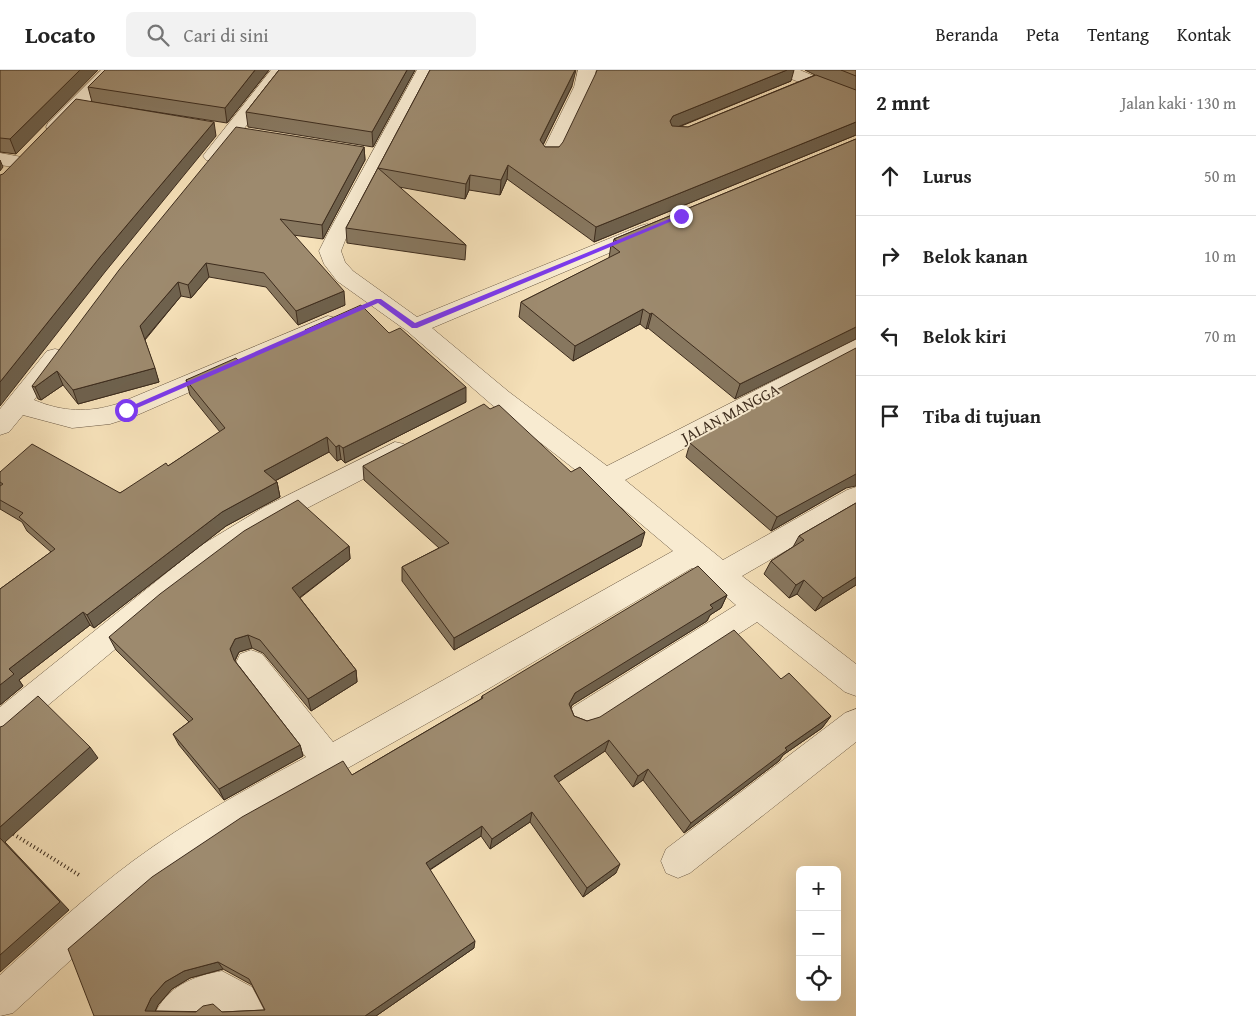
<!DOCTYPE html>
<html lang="id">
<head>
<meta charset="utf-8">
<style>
	:root { --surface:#fff; --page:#f2f2f2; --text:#222; --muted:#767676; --line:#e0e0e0 }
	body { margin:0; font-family:"Gentium Book Plus",serif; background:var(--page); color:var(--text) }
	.controls { position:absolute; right:15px; bottom:15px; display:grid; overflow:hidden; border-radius:8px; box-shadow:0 5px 20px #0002 }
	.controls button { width:45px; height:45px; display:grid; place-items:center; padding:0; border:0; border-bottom:1px solid var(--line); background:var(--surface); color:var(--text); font:25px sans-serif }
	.stop { position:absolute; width:15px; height:15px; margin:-11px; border:4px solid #7c3aed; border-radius:50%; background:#fff }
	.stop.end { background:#7c3aed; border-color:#fff; box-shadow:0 1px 5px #0008 }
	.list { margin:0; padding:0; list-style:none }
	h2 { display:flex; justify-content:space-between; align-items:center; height:65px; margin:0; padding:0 20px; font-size:21px }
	h2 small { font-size:16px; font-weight:400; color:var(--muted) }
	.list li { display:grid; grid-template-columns:32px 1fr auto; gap:15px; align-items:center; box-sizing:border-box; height:80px; padding:0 20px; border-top:1px solid var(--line) }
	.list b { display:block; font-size:19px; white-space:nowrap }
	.list em { font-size:16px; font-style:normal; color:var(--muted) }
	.icon { flex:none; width:28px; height:28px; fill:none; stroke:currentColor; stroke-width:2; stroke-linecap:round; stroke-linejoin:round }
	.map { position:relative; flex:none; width:856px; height:946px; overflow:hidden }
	header { display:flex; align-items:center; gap:30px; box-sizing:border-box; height:70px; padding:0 25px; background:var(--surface); border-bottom:1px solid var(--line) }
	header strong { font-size:24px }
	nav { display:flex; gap:28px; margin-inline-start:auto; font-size:18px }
	.search { width:350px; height:45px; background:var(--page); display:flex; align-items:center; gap:12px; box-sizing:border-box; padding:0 18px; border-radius:8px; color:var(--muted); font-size:19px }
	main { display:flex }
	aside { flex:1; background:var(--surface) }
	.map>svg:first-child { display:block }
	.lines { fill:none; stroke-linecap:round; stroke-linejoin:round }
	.street-casing { stroke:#6b5944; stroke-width:1 }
	.secondary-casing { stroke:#3d2c1d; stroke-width:1 }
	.path { stroke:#3d2c1d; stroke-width:4; stroke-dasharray:1 3; stroke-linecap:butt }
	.street { fill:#f8ebd1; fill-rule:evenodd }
	.secondary { fill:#f8ebd1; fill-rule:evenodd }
	.wall { fill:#87775f; stroke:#3d2c1d; fill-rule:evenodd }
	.shaded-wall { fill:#6e614d; stroke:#3d2c1d }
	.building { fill:#9d8a6e; stroke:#3d2c1d; fill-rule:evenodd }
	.route { fill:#7c3aed }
	.labels { text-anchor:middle; stroke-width:4; stroke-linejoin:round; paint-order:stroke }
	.street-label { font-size:16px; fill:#3d2c1d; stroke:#f8ebd1 }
</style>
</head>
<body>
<header>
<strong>Locato</strong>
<div class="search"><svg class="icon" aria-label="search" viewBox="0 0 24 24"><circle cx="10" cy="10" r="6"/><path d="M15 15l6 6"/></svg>Cari di sini</div>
<nav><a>Beranda</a><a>Peta</a><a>Tentang</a><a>Kontak</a></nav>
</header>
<main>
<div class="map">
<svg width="856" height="946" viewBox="0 0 856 946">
	<rect width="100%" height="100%" fill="#f5e0b8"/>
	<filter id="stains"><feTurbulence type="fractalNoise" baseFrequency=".004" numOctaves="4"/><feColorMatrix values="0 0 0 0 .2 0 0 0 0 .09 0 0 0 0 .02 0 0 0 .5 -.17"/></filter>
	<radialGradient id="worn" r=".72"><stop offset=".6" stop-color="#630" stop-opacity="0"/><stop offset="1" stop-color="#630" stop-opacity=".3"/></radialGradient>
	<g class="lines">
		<!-- street casing -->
		<g class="street-casing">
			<g id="street">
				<path d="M271,0H289L220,90H206L203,86L206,82Z"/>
				<path d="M417,0H435L348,163L341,181L345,192L353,201L417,247L640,156L647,154L654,156L657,160L654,164L432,258L509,322L607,396L856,269V287L625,410L723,490L847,420L856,417V440L742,506L856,594V626L845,622L757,552L595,657L584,661L573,657L568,647L573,637L736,535L692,498L488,619L245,756L158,815L97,866L13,943L0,946V905C43,866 86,826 133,791C187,751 247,719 306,687L240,602L236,593L240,584L251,580L262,584L333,672L673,481L596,416L491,334L407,261L337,211L324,194L319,181L328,163Z"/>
				<path d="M578,0H596L592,17L560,86L557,90H543L540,86L574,17Z"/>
				<path d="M776,0H800L856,24V35L779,4Z"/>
				<path d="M0,83L27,88L30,92L27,96L20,98L0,95Z"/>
				<path d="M328,246L336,248L339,253L336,258L135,346L110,354L72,358L23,345L9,362L0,365V339L47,281L55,279L63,281L67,287L34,330C63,342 88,343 117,334Z"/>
				<path d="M395,372L404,374L408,381L404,388L282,451L220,492L11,666L0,670V637L200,476L264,437Z"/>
				<path d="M856,639V672L690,803L678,808L666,803L661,791L666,779L845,643Z"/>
				<path d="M222,901L252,917L267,946H227L219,939L208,941L202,946H154C166,917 193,906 222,901Z"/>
			</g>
		</g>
		<!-- secondary casing -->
		<g class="secondary-casing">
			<path id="secondary" d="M101,0H120L62,61H48L46,57L48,53Z"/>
		</g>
		<!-- path -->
		<path class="path" d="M10,762L79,805"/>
		<!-- street -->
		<use href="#street" class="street"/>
		<!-- secondary -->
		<use href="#secondary" class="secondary"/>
	</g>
	<!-- wall -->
	<g class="wall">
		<path d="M0,0L16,84L0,82Z"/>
		<path d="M269,0L227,53L92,32L88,17Z"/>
		<path d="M279,0H415L373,77L248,57L246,42Z"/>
		<path d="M430,0L572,16L543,75L545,77H559L791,11L679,57H688L815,5L805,0H856V65L594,172L507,109L500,125L469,120L465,129L399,117L466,175L465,190L347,173L346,158Z"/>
		<path d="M856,69L735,329L648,258L646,259L640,254L573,291L519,247L521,232L609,188L611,175L613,174L614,169Z"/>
		<path d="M364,77L365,90L323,169L293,165L345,235L298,255L266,217L209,207L191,228L181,226L145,270L159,312L78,334L63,315L41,330L38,329L32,316Z"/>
		<path d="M305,260L389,263L466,332L345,393L341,389L337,391L329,382L275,411L277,412L280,427L226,456L94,558L90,555L19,610L23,616L0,635V519L51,482L27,461L22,452L0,439V402L120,423L168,396L220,362L190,325L186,310L240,292L306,262Z"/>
		<path d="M759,329L846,418L771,461L686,387L690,373L757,333Z"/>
		<path d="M363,396L641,476L454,580L402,511V497L439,478L364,410Z"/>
		<path d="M856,433V515L815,541L797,524L789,528L764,504L771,491L793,477L799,466Z"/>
		<path d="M349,476L350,489L300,528L356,600L357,612L311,641L263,583L252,578L239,582L235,591L300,675L303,686L224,730L179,675L173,664L189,652L116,580L109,567Z"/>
		<path d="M727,525L721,538L710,545L707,551L572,635L571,638L574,646L587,651L781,609L831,646L822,658L783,685L779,691L684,763L643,710L633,717L605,681L558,712L616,803L583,827L530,752L490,779L481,766L430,800L474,878L376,946H94L352,705L481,629L482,626ZM223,899L252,915L265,940L222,942L155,941L158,935L172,919L190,908Z"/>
	</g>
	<!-- shaded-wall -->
	<g class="shaded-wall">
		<path d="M80,0H98L16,84L10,69Z"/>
		<path d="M255,0H269L227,53L225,38Z"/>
		<path d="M407,0H415L373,77L372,62Z"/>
		<path d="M575,0H576L572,16L538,85L540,70Z"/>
		<path d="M787,0H794L791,11L670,60V51L673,46Z"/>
		<path d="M214,52L216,66L105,202L0,336V312L100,187Z"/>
		<path d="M856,52V65L594,172L596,157Z"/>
		<path d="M364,77L365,90L323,169L322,155Z"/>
		<path d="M0,90L3,97L0,101Z"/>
		<path d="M508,95L507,109L500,125L501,110Z"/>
		<path d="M470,105L469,120L465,129L466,114Z"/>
		<path d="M206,193L209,207L191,228L188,215Z"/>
		<path d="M178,212L181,226L144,270L140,256Z"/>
		<path d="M344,221L345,235L298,255L296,241Z"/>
		<path d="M643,239L640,254L573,291L575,276Z"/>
		<path d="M652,243L648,258L646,259L650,244Z"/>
		<path d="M856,257V269L735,329L740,314Z"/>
		<path d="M155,298L159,312L78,334L73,320Z"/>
		<path d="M57,301L63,315L41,330L35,317Z"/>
		<path d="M466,317V332L345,393L343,378Z"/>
		<path d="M327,367L329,382L267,415L264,401Z"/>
		<path d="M339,375L341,389L337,391L336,377Z"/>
		<path d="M854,404H856V416L846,418L771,461L777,447Z"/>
		<path d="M277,412L280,427L226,456L94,558L87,545L222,442Z"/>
		<path d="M645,462L641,476L454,580V568Z"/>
		<path d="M349,476L350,489L295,531L292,518Z"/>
		<path d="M856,507V515L815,541L823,528Z"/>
		<path d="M804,510L797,524L789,528L796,515Z"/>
		<path d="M727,525L721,538L710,545L707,551L572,635L566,646L569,634L575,623L710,535Z"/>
		<path d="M83,542L90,555L19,610L23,616L0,635V615L9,599Z"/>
		<path d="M248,565L252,578L239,582L234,592L230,579L235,569Z"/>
		<path d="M356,600L357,612L311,641L308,629Z"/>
		<path d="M831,646L822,658L783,685L779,691L684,763L691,753L785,678Z"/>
		<path d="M609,670L605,681L551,717L554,706Z"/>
		<path d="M300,675L303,686L224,730L219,719Z"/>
		<path d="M90,677L98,688L5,772L69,840L0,902V757Z"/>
		<path d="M648,699L643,710L633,717L638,706Z"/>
		<path d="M532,742L530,752L490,779L492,769Z"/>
		<path d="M482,756L481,766L426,802V793Z"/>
		<path d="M620,794L616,803L583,827L587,818Z"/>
		<path d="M475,871L474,878L376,946H365Z"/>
		<path d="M218,892L223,899L190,908L172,919L158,935L153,946L145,941L151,928L165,912L184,901Z"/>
	</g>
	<!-- building -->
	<g class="building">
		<path d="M0,0H80L10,69L0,68Z"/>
		<path d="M105,0H255L225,38L88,17Z"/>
		<path d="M279,0H407L372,62L246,42Z"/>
		<path d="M430,0H575L540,70L545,77H559L563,72L596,3L597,0H787L673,46L670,51L672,56L688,57L816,5L856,20V52L596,157L508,95L501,110L470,105L466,114L378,98L466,175L346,158Z"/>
		<path d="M841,0H856V6Z"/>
		<path d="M76,29L214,52L100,187L0,312V105L3,104Z"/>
		<path d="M236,57L364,77L322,155L280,149L344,221L296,241L264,203L206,193L188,215L178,212L140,256L155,298L73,320L57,301L35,317L32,316L119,200Z"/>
		<path d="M856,69V257L740,314L652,243L650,244L643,239L575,276L521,232L620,182L611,175L618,172L614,169Z"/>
		<path d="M361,235L389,263L400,258L466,317L343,378L339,375L336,377L327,367L264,401L277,412L222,442L87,545L83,542L9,599L14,604L0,615V519L55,479L19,447L23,443L0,430V416L3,414L0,412V402L32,374L120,423L166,393L168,396L225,358L186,310L236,288L240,292L307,261L305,260Z"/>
		<path d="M856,278V404L777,447L690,373L762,331L759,329Z"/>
		<path d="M484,334L490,339L499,335L571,402L580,397L645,462L454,568L402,497L449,473L363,396Z"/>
		<path d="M298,430L349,476L292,518L356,600L308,629L260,570L248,565L235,569L230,579L234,590L300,675L219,719L173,664L193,649L109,567L160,524L244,461Z"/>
		<path d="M856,433V507L823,528L804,510L796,515L771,491L804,470L799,466Z"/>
		<path d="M698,496L727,525L710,535L713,538L575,623L569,634L574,646L587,651L600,647L734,560L781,609L789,603L831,646L785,678L787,680L691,753L648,699L638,706L609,670L554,706L620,794L587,818L532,742L492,769L482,756L426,793L475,871L365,946H94L68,879L152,807L242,747L343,691L352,705L483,628L482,626ZM218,892L249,909L265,940L222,942L213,934L203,936L196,942L145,941L151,928L165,912L184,901Z"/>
		<path d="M38,626L90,677L0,757V657L3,656Z"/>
		<path d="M0,768L60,832L0,885Z"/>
	</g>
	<!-- route -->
	<path class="route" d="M679,145L684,146L417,258H412L378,233L128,342L122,340L376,229H381L415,253Z"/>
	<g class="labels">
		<!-- street labels -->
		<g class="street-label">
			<text transform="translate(730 343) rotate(-28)" y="6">JALAN MANGGA</text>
		</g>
	</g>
	<rect width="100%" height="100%" filter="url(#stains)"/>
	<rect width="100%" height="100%" fill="url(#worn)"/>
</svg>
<div class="controls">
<button>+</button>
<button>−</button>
<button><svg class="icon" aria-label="locate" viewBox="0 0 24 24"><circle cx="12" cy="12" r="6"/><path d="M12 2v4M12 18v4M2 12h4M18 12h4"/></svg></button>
</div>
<div class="stop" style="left:126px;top:340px"></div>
<div class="stop end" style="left:681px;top:146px"></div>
</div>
<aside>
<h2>2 mnt<small>Jalan kaki · 130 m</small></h2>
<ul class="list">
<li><svg class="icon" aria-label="ahead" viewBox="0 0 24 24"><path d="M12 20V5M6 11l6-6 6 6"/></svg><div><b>Lurus</b></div><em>50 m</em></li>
<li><svg class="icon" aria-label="right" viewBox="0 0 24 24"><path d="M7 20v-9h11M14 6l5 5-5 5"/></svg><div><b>Belok kanan</b></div><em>10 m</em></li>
<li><svg class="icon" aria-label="left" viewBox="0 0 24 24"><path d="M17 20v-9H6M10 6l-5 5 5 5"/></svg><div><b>Belok kiri</b></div><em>70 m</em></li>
<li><svg class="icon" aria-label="arrive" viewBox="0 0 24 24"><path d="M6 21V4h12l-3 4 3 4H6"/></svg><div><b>Tiba di tujuan</b></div></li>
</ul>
</aside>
</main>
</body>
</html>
